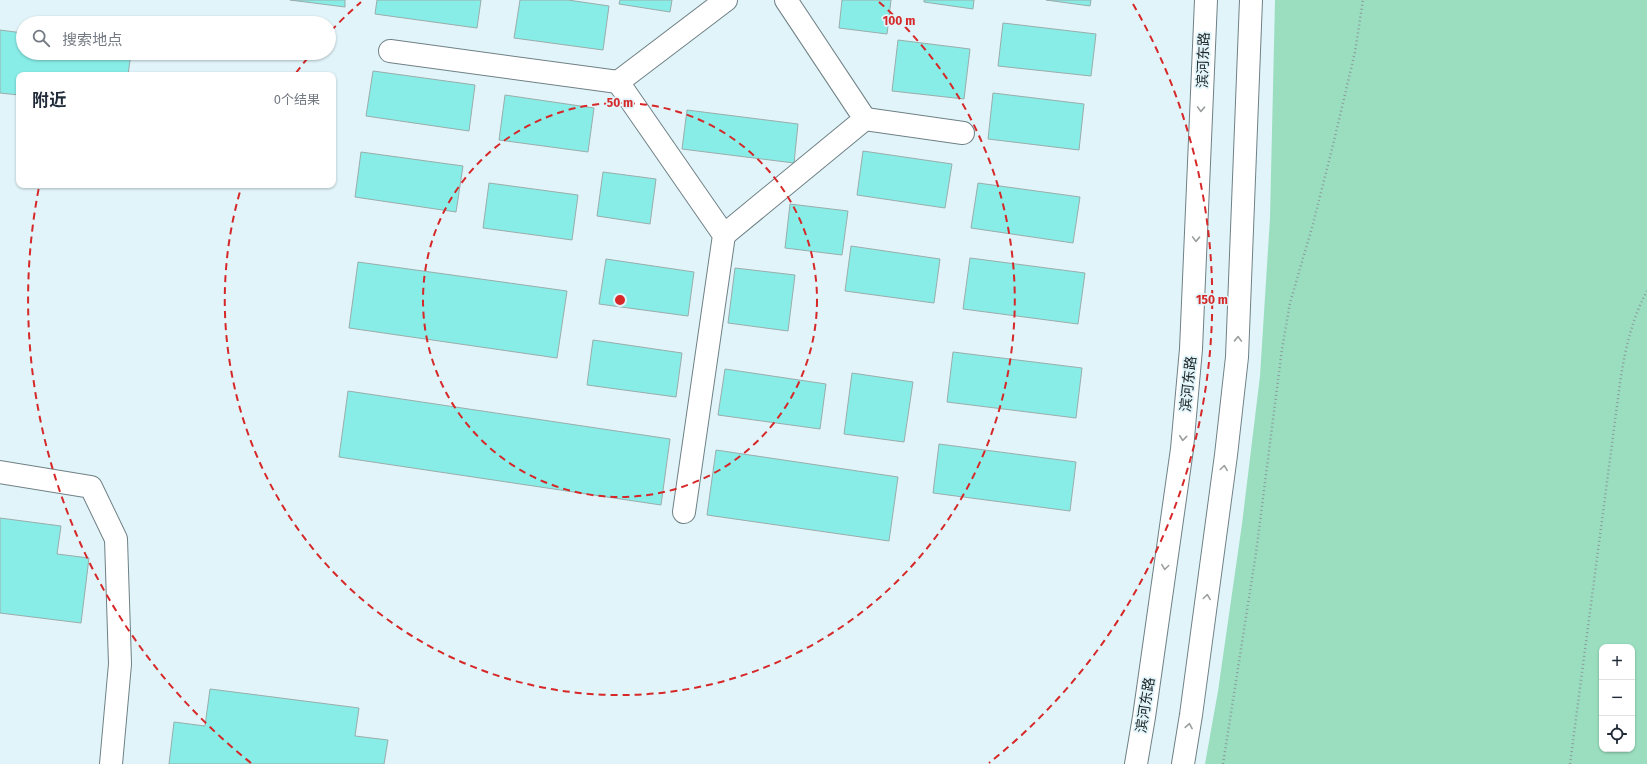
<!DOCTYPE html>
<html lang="zh">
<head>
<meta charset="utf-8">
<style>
	:root { --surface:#fff; --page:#f2f2f3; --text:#1f2937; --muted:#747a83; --line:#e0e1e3 }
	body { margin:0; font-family:"Fira Sans","Noto Sans SC",sans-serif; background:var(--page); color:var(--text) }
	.controls { position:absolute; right:12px; bottom:12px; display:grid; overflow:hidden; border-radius:8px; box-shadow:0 1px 3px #0004 }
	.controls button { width:36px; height:36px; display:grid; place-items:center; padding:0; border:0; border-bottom:1px solid var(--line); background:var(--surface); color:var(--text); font:20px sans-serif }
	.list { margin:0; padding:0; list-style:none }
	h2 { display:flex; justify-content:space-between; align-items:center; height:52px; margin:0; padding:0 16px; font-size:17px }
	h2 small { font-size:13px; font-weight:400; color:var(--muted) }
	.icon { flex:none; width:22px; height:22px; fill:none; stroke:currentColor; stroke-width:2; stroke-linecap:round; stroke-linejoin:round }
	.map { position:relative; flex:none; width:1647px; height:764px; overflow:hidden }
	.search { position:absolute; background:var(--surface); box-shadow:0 1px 3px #0004; left:16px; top:16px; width:320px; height:44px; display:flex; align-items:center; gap:10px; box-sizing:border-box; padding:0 14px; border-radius:22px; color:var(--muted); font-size:15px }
	.panel { position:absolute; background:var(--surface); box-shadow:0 1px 3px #0004; left:16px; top:72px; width:320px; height:116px; border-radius:8px }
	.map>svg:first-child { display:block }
	.green { fill:#9adebf; fill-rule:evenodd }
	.building { fill:#88ede7; stroke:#99adab }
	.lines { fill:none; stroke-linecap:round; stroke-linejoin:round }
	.minor-casing { stroke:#6f8085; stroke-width:24 }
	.major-casing { stroke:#6f8085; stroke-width:24 }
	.path { stroke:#8b999e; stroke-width:2.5; stroke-dasharray:1 3; stroke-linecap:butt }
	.minor { stroke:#fff; stroke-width:22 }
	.major { stroke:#fff; stroke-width:22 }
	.oneway { stroke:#9b9e9f }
	.ring { fill:none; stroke:#d62828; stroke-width:2; stroke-dasharray:7 5 }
	.labels { text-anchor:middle; stroke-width:3.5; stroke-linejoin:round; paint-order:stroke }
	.street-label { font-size:14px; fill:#20282a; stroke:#e1f4fa }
	.centre { fill:#d62828; stroke:#e1f4fa; stroke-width:2 }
	.ring-label { font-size:12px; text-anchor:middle; font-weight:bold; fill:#d62828; stroke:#e1f4fa; stroke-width:3.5; stroke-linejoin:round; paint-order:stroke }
</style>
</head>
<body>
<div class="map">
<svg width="1647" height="764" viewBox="0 0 1647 764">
	<rect width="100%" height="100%" fill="#e1f4fa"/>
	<!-- green -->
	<path class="green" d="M1275,0H1647V764H1205L1218,691L1242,524L1260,376L1270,218ZM1602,647H1632V749H1602Z"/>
	<!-- building -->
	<g class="building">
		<path d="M290,0H345V7Z"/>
		<path d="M377,0H481L477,28L375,14Z"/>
		<path d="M520,0H568L609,6L603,50L514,38Z"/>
		<path d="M620,0H672L670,12L619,4Z"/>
		<path d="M842,0H891L887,34L839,28Z"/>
		<path d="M924,0H974L973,9L924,2Z"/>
		<path d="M1046,0H1091L1090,6Z"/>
		<path d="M1003,23L1096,34L1091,76L998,66Z"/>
		<path d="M0,30L23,33V53H131L128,75H19V95L0,93Z"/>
		<path d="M898,40L970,49L964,99L892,91Z"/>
		<path d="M373,71L475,85L469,131L366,116Z"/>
		<path d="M993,93L1084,104L1079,150L988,139Z"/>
		<path d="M505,95L594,108L588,152L499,140Z"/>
		<path d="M687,110L798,124L794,163L682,149Z"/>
		<path d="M863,151L952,164L945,208L857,195Z"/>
		<path d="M361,152L463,166L456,212L355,197Z"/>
		<path d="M603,172L656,179L650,224L597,216Z"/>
		<path d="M489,183L578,195L572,240L483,228Z"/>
		<path d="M978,183L1080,197L1073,243L971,228Z"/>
		<path d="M790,204L848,211L842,255L785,248Z"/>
		<path d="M851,246L940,259L934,303L845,291Z"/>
		<path d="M970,258L1085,273L1078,324L963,309Z"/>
		<path d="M606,259L694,272L688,316L599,304Z"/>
		<path d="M358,262L567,291L557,358L349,328Z"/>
		<path d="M735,268L795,275L788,331L728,323Z"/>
		<path d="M593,340L682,353L676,397L587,385Z"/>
		<path d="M953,352L1082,368L1076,418L947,402Z"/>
		<path d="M725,369L826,384L820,429L718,415Z"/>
		<path d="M852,373L913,382L904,442L844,434Z"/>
		<path d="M348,391L670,439L661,505L339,457Z"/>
		<path d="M939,444L1076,462L1070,511L933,493Z"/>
		<path d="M716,450L898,477L889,541L707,515Z"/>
		<path d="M0,518L61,526L57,554L89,558L81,623L0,613Z"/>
		<path d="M210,689L359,708L355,736L388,740L384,764H169L174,722L205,726Z"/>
	</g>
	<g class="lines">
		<!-- minor casing -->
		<g class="minor-casing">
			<g id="minor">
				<path d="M390,51L618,82"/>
				<path d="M865,119L963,133"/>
				<path d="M724,235L865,119L786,0"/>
				<path d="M0,472L91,487L116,539L120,664L111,764"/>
				<path d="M684,512L724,235L618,82L726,0"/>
			</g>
		</g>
		<!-- major casing -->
		<g class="major-casing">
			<g id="major">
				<path d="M1136,764L1144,717L1182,449L1191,349L1206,0"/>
				<path d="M1183,764L1191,715L1226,455L1237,357L1251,0"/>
			</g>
		</g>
		<!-- path -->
		<g class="path">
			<path d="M1223,764L1256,553L1282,349L1290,303L1313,224L1333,145L1355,52L1363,0"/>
			<path d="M1570,764L1620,383C1625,350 1631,321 1647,291"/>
		</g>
		<!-- minor -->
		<use href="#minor" class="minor"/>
		<!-- major -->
		<use href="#major" class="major"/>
	</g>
	<!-- one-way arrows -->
	<defs><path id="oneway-chevron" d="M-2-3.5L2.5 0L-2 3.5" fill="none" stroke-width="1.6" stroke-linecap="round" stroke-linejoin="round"/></defs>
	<g class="oneway">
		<use href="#oneway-chevron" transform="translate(1201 109) rotate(92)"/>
		<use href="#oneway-chevron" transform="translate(1196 239) rotate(92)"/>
		<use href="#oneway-chevron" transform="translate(1238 339) rotate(-88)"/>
		<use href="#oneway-chevron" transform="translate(1183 438) rotate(96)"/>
		<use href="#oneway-chevron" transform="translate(1224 468) rotate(-82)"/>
		<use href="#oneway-chevron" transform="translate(1165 567) rotate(98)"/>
		<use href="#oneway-chevron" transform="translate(1207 597) rotate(-82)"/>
		<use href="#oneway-chevron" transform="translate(1189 726) rotate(-80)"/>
	</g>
	<!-- distance rings -->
	<g class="ring">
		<circle cx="620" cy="300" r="197"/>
		<path d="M296 73A395 395 0 0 1 311 54M331 31A395 395 0 0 1 361 2M879 2A395 395 0 1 1 241 188"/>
		<path d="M251 763A592 592 0 0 1 39 187M1133 4A592 592 0 0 1 989 763"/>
	</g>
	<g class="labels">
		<!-- street labels -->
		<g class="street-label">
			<text transform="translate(1203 60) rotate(-88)" y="5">滨河东路</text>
			<text transform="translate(1188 384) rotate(-84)" y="5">滨河东路</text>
			<text transform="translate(1145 705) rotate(-81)" y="5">滨河东路</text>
		</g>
	</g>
	<circle cx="620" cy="300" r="6" class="centre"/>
	<g class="ring-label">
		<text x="899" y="25">100 m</text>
		<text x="620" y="107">50 m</text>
		<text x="1212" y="304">150 m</text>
	</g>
</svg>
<div class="controls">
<button>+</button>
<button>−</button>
<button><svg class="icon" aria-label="locate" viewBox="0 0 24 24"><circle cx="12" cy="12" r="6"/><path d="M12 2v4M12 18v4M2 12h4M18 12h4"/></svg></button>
</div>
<div class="search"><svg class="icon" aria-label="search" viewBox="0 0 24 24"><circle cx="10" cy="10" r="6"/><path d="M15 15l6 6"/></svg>搜索地点</div>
<section class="panel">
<h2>附近<small>0个结果</small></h2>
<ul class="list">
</ul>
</section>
</div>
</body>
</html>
